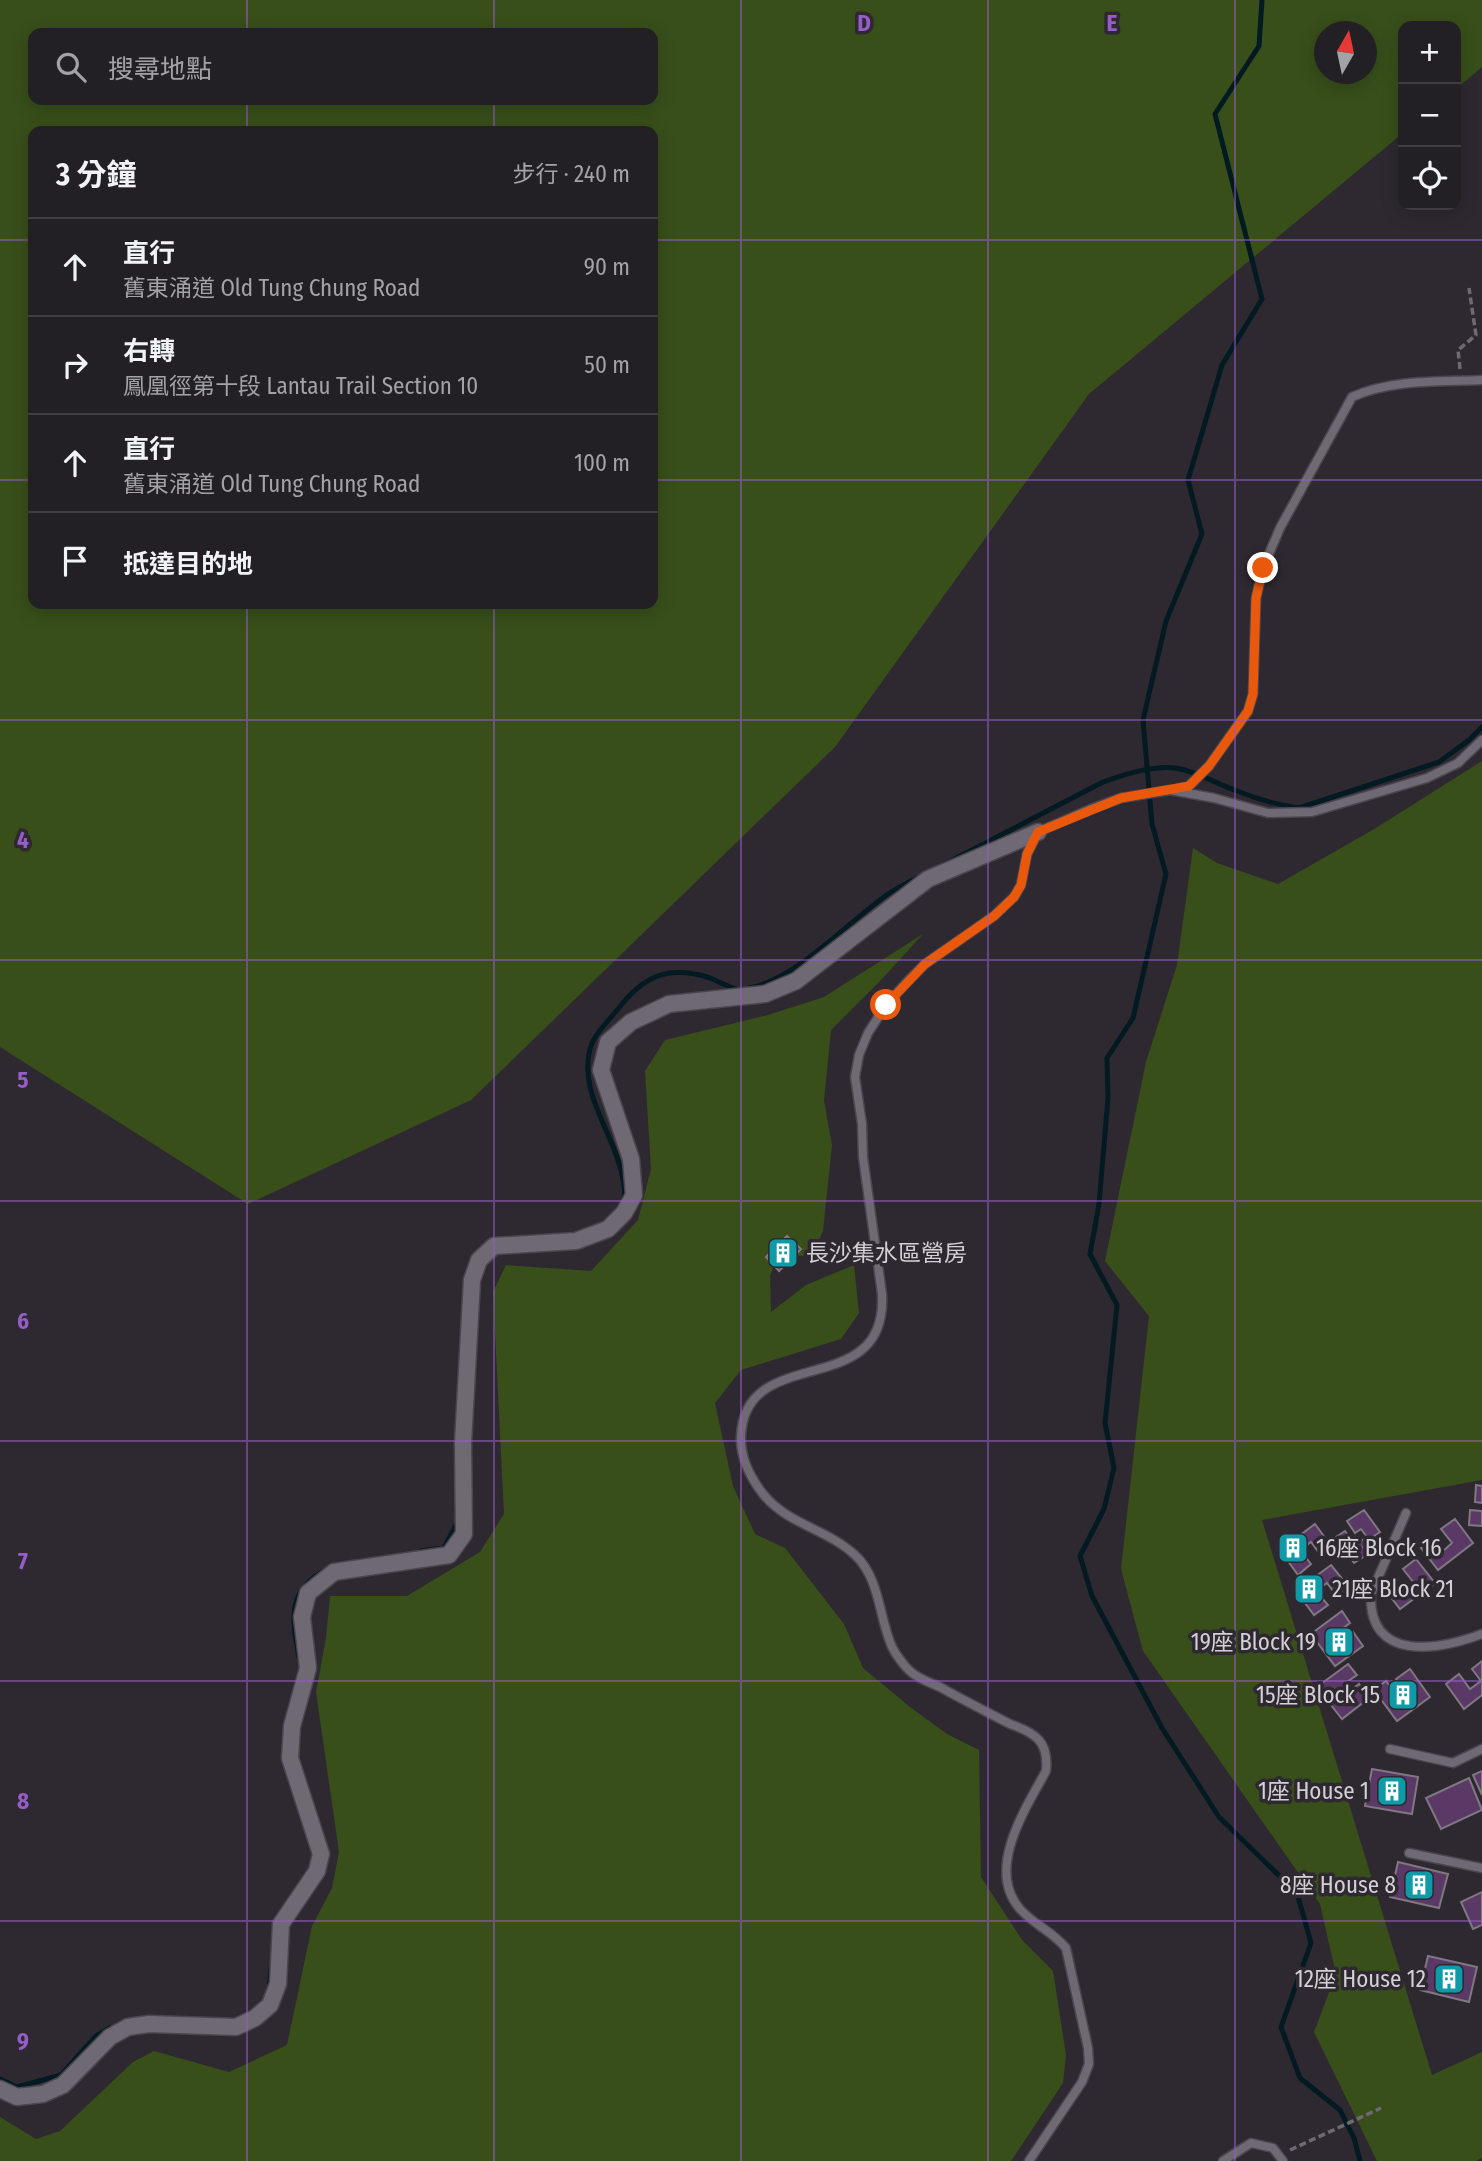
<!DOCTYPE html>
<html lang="zh-TW">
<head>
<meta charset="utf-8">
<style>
	:root { --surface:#221f25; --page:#2a272d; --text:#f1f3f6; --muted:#a2a2a7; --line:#3f3d42 }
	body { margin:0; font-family:"Fira Sans Condensed","Noto Sans TC",sans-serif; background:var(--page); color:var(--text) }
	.controls { position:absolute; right:21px; top:21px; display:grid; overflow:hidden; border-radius:14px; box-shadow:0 4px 18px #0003 }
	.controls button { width:63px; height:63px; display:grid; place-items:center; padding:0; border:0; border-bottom:2px solid var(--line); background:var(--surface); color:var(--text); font:35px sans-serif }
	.compass { position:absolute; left:1314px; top:21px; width:63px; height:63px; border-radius:50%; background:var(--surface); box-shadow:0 4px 18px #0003; rotate:9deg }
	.stop { position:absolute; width:21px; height:21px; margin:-16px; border:5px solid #ea580c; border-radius:50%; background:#fff }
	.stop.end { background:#ea580c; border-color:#fff; box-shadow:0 2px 7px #0008 }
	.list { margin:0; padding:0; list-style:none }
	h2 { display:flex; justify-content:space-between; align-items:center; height:91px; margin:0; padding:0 28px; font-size:30px }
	h2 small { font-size:23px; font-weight:400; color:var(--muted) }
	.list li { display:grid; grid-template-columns:46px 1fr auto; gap:21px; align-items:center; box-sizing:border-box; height:98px; padding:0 28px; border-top:2px solid var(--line) }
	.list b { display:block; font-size:26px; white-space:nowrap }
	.list p { margin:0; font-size:23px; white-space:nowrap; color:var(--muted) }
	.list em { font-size:23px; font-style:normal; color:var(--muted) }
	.icon { flex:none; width:38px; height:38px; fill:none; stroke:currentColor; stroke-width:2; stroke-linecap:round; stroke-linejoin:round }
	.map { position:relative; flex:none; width:1482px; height:2161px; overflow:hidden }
	.search { position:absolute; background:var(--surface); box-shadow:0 4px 18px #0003; left:28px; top:28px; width:630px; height:77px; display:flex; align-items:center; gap:18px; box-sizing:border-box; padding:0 24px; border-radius:14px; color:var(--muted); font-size:26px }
	.panel { position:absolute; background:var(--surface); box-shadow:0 4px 18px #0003; left:28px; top:126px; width:630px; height:483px; border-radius:14px }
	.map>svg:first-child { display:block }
	.green { fill:#384f1a; fill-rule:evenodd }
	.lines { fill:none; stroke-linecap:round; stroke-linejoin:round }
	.stream { stroke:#031a23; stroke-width:5 }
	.building { fill:#5b3967; stroke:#7f7881; stroke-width:2 }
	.lane-casing { stroke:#4b464e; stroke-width:11 }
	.street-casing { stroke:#4b464e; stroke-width:19 }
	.path { stroke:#6e6a71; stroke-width:3.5; stroke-dasharray:7 3.5; stroke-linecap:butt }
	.lane { stroke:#6f6973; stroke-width:8 }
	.street { stroke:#6f6973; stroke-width:16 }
	.route { stroke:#ea580c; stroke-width:9 }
	.grid { fill:none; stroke:#955dc6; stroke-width:2; stroke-opacity:0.55 }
	.labels { text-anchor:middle; stroke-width:7; stroke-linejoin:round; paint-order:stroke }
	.poi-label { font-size:23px; fill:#d3d0d5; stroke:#2e2931; text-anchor:end }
	.grid-label { font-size:23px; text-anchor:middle; font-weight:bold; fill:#955dc6; stroke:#2e2931; stroke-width:7; stroke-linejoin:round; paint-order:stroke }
</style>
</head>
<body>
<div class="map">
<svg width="1482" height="2161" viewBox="0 0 1482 2161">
	<rect width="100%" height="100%" fill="#2e2931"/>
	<!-- green -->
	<g class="green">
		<path d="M0,0H1482V67L1456,89V26H1403V133L1089,394L835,747L471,1100L248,1204L0,1047ZM1324,32H1366V74H1324ZM33,33H653V100H33ZM33,131H653V604H33Z"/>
		<path d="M1482,761V1480L1262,1520L1432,2075L1482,2052V2158L1476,2161H1377L1314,2032L1336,1974L1320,1904L1143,1651L1121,1569L1149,1316L1105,1261L1146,1062L1177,965L1193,848L1217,863L1278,884L1376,828Z"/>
		<path d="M923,934L881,980L831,1030L824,1101L832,1145L823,1231L812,1256L778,1255L770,1276L771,1312L806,1285L854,1265L859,1313L841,1339L741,1370L715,1403L733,1486L755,1534L785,1548L844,1624L863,1668L910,1707L947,1734L979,1750L981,1877L1022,1940L1053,1971L1066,2055L1063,2083L1011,2161H0V2117L36,2139L60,2131L133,2062L154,2051L229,2072L287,2045L312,1926L332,1888L339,1852L316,1692L326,1638L330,1596H407L480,1552L504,1514L493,1292L506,1265L591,1271L638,1220L651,1169L645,1071L665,1040L768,1015L824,997Z"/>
	</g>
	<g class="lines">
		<!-- stream -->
		<g class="stream">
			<path d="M1262,0L1259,46L1215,114L1262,299L1222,365L1188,480L1202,534L1166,621L1143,720L1152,824L1166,874L1133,1018L1107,1058L1108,1098L1099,1204L1090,1254L1117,1305L1105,1423L1114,1468L1104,1509L1080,1556L1092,1596L1162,1728L1219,1817L1297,1893L1311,1943L1281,2027L1300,2078L1340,2110L1354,2138L1360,2161"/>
			<path d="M943,865L1103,782C1122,775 1155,765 1176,768C1198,772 1217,784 1237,791C1257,799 1278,805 1299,808L1439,762L1469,740L1482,727"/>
			<path d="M749,988C796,980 849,921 888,894C899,887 910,881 922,876"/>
			<path d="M623,1201C626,1192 624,1185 622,1175C614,1132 575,1090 592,1043C597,1031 610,1019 618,1009C644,975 669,965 710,978C720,982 730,988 740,990"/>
			<path d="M421,1551L444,1548L458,1521"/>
			<path d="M299,1657C292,1620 286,1590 326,1570"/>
			<path d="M269,1991L271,1969"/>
			<path d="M0,2079L17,2087L61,2075L96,2036L110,2028"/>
		</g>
	</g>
	<!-- building -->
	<g class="building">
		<path d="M787,1236L801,1249L779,1271L766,1257Z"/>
		<path d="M1476,1485L1482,1486V1503L1475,1502Z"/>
		<path d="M1364,1510L1380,1532L1373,1537L1375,1539L1363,1547L1368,1554L1354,1563L1336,1537L1345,1531L1355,1545L1367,1537L1361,1529L1355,1533L1347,1521Z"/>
		<path d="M1470,1510L1482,1511V1526L1469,1525Z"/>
		<path d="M1455,1519L1473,1543L1438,1570L1421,1548L1433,1540L1442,1552L1452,1543L1441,1529Z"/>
		<path d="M1315,1524L1331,1546L1320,1554L1311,1542L1300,1550L1311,1564L1298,1575L1280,1550Z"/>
		<path d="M1416,1559L1435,1583L1400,1609L1383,1587L1394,1579L1403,1591L1414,1583L1403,1569Z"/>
		<path d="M1331,1565L1348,1586L1336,1595L1327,1583L1316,1591L1328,1605L1314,1615L1296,1591Z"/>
		<path d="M1342,1611L1350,1623L1338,1632L1343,1639L1353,1632L1363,1646L1335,1666L1311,1634Z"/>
		<path d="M1482,1661V1695L1464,1709L1446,1684L1459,1674L1470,1689L1481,1681L1472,1669Z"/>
		<path d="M1348,1664L1357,1675L1344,1684L1350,1691L1359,1684L1369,1698L1342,1719L1317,1687Z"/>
		<path d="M1410,1669L1430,1697L1397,1721L1374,1690L1386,1681L1395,1693L1402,1689L1396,1679Z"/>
		<path d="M1372,1769L1418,1777L1412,1814L1365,1806Z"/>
		<path d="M1482,1771V1795L1473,1775Z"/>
		<path d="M1469,1778L1482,1810L1441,1829L1426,1798Z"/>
		<path d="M1398,1862L1448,1874L1439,1908L1390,1897Z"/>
		<path d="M1482,1892V1925L1473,1929L1461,1902Z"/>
		<path d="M1428,1956L1477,1967L1469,2002L1420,1990Z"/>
	</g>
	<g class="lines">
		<!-- lane casing -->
		<g class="lane-casing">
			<g id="lane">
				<path d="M1177,789L1189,786L1209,766L1248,711L1253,694L1256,598L1263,568L1280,528L1352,397C1392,379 1439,382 1482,380"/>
				<path d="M1406,1513L1371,1594C1368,1663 1439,1650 1482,1634"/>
				<path d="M1390,1749L1453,1763L1482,1749"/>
				<path d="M1409,1853L1482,1868"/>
				<path d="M1029,2161L1082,2082L1089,2064L1088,2048L1066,1948C1052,1931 1033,1924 1020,1909C985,1869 1026,1808 1046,1771C1049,1742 1036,1733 1010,1724C987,1712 963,1700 940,1687C931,1683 919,1679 911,1672C905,1667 896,1655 892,1647C879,1618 880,1578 855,1555C827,1529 787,1524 763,1494C750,1477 740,1457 741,1436C745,1341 888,1403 882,1294L863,1157L862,1124L855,1077L859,1055L868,1033L886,1005L908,981L925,964L994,916L1014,897L1021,885L1027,854L1038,832L1091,809L1121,798L1170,790L1214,798L1268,813L1312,812L1427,778L1458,763L1482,740"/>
				<path d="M1223,2161L1251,2143L1273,2148L1283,2161"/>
			</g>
		</g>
		<!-- street casing -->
		<g class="street-casing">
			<path id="street" d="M0,2089L17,2097L43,2094L63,2085L110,2037L128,2027L149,2024L236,2027L255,2018L270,2005L278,1984L281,1924L317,1871L321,1854L290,1758L292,1726L308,1668L302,1617L308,1593L334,1572L449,1555L464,1534L463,1443L472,1280L479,1260L494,1246L576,1241L608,1229L624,1213L634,1195L631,1159L601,1070L608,1042L631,1022L669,1004L765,994L796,981L928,879L1038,832"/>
		</g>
		<!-- path -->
		<g class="path">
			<path d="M1460,369L1458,350L1476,335L1469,288"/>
			<path d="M1290,2150L1381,2108"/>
		</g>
		<!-- lane -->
		<use href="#lane" class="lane"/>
		<!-- street -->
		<use href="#street" class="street"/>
	</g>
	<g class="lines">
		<!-- route -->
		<path class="route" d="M886,1005L925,964L994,916L1014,897L1021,885L1027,854L1038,832L1121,798L1189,786L1209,766L1248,711L1253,694L1256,598L1263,568"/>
	</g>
	<!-- grid -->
	<path class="grid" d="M247,0V33M494,0V33M741,0V2161M988,0V2161M1235,0V2161M247,100V131M494,100V131M0,240H33M653,240H1482M0,480H33M653,480H1482M247,604V2161M494,604V2161M0,720H1482M0,960H1482M0,1201H1482M0,1441H1482M0,1681H1482M0,1921H1482"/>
	<!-- icons -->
	<defs>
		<g id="building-square" transform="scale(1.575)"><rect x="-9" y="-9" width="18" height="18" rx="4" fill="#0f9aa8" stroke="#2e2931"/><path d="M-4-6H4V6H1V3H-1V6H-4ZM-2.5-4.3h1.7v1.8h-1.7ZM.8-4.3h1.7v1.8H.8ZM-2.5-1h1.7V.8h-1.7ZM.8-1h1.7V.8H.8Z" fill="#fff"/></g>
	</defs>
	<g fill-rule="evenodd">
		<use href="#building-square" x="783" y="1253"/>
		<use href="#building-square" x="1293" y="1548"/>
		<use href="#building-square" x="1309" y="1589"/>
		<use href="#building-square" x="1339" y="1642"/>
		<use href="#building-square" x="1403" y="1695"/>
		<use href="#building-square" x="1392" y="1791"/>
		<use href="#building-square" x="1419" y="1885"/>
		<use href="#building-square" x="1449" y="1979"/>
	</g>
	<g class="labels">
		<!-- poi labels -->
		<g class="poi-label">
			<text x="806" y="1261" text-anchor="start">長沙集水區營房</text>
			<text x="1316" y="1556" text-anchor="start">16座 Block 16</text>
			<text x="1332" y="1597" text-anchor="start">21座 Block 21</text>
			<text x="1316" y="1650">19座 Block 19</text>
			<text x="1380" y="1703">15座 Block 15</text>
			<text x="1369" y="1799">1座 House 1</text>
			<text x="1396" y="1893">8座 House 8</text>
			<text x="1426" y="1987">12座 House 12</text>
		</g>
	</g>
	<g class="grid-label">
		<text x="864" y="31">D</text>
		<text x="1112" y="31">E</text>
		<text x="23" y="848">4</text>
		<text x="23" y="1088">5</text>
		<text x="23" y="1329">6</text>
		<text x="23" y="1569">7</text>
		<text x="23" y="1809">8</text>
		<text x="23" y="2049">9</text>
	</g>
</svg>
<div class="controls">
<button>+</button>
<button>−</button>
<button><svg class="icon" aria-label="locate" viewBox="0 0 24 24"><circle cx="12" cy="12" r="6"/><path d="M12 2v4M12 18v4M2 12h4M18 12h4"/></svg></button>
</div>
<svg class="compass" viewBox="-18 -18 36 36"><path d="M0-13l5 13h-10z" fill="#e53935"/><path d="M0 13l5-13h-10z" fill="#a2a2a7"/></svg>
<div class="stop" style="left:886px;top:1005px"></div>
<div class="stop end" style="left:1263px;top:568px"></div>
<div class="search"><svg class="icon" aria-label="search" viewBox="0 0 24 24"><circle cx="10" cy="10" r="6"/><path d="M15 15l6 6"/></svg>搜尋地點</div>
<section class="panel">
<h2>3 分鐘<small>步行 · 240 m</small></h2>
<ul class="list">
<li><svg class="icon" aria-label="ahead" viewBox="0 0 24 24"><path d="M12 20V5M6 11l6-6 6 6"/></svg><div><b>直行</b><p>舊東涌道 Old Tung Chung Road</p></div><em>90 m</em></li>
<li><svg class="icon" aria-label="right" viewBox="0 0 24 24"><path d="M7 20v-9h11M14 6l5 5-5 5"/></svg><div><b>右轉</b><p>鳳凰徑第十段 Lantau Trail Section 10</p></div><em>50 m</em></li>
<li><svg class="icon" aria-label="ahead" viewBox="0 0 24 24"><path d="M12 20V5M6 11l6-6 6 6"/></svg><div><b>直行</b><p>舊東涌道 Old Tung Chung Road</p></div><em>100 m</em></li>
<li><svg class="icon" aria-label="arrive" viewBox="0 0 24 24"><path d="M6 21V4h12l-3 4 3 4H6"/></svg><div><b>抵達目的地</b></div></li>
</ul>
</section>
</div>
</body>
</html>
